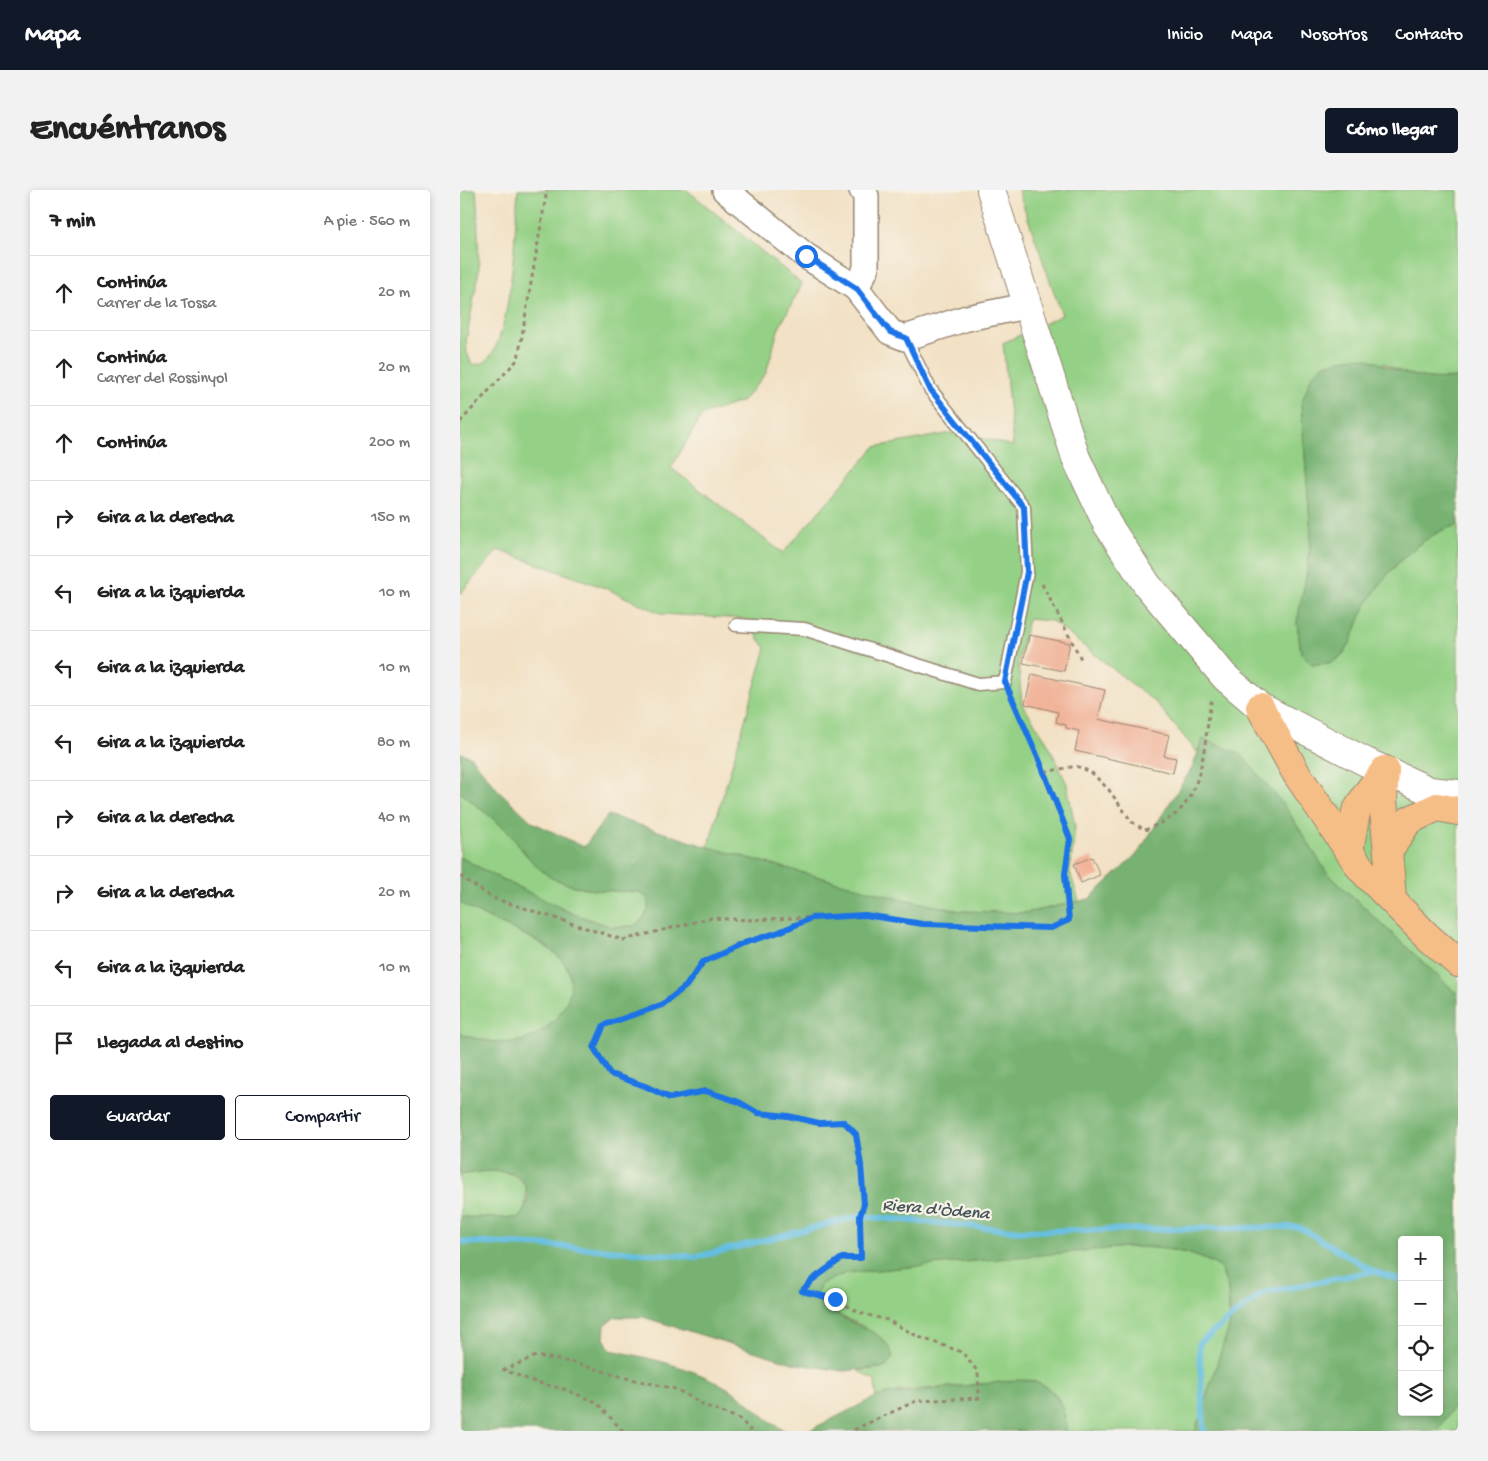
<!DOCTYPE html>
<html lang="es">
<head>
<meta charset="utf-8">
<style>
	:root { --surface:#fff; --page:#f2f2f2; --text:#222; --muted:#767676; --line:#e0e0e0; --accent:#111827 }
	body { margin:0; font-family:"Gochi Hand",sans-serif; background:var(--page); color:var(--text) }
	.controls { position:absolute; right:15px; bottom:15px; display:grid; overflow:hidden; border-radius:5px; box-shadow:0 2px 8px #0003 }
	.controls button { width:45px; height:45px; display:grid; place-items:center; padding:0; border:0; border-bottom:1px solid var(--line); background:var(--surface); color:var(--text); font:25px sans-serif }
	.stop { position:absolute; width:15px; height:15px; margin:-11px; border:4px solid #1a73e8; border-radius:50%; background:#fff }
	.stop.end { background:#1a73e8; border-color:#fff; box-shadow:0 1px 5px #0008 }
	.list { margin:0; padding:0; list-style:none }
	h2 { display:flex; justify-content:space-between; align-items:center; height:65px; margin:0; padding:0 20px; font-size:21px }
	h2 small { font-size:16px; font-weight:400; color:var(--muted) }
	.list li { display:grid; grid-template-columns:32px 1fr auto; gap:15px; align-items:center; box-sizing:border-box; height:75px; padding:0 20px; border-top:1px solid var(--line) }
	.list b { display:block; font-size:19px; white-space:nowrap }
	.list p { margin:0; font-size:16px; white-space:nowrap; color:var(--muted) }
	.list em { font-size:16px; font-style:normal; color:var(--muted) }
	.actions { display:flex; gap:10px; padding:15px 20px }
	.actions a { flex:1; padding:11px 0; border:1px solid var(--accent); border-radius:5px; text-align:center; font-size:18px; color:var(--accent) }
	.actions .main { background:var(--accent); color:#fff }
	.icon { flex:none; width:28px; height:28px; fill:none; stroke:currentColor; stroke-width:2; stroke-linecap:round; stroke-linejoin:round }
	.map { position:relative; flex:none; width:998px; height:1241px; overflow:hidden; border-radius:5px }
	header { display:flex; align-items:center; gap:30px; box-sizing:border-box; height:70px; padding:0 25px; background:var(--accent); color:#fff }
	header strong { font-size:24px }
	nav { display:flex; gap:28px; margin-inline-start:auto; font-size:18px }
	.intro { display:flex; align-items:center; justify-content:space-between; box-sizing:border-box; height:120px; padding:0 30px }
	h1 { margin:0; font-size:35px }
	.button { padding:12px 22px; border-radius:5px; background:var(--accent); color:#fff; font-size:18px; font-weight:700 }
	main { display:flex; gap:30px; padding:0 30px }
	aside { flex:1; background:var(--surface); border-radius:5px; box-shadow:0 2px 8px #0003 }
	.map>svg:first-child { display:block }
	.green { fill:#94d085; stroke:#687d52 }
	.forest { fill:#77b272; stroke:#596e48; fill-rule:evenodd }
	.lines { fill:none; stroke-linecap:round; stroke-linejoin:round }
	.stream { stroke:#64bee2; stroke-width:6 }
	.building { fill:#f1b49a }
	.service-casing { stroke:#968671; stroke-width:15 }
	.minor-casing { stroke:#968671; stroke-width:28 }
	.tertiary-casing { stroke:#968671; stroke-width:30 }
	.motorway-casing { stroke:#968671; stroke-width:30 }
	.path { stroke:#968671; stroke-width:3; stroke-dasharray:4 4; stroke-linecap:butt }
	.service { stroke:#fff; stroke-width:12 }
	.minor { stroke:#fff; stroke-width:25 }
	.tertiary { stroke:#fff; stroke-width:28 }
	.motorway { stroke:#f6be87; stroke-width:28 }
	.route { stroke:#1a73e8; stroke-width:6 }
	.labels { text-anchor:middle; stroke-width:4.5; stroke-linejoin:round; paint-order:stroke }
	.water-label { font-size:18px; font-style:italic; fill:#475659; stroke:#f7f3e8 }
</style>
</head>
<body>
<header>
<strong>Mapa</strong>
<nav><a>Inicio</a><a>Mapa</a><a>Nosotros</a><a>Contacto</a></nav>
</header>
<div class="intro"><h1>Encuéntranos</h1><a class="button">Cómo llegar</a></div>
<main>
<aside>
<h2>7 min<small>A pie · 560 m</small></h2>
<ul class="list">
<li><svg class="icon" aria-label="ahead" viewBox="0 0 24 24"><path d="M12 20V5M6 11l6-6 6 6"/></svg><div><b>Continúa</b><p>Carrer de la Tossa</p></div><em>20 m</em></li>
<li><svg class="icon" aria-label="ahead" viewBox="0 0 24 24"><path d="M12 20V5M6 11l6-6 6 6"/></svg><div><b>Continúa</b><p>Carrer del Rossinyol</p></div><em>20 m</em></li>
<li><svg class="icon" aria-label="ahead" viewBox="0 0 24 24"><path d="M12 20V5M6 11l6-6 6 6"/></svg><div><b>Continúa</b></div><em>200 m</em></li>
<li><svg class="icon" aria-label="right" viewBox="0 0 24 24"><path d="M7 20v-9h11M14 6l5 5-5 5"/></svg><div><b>Gira a la derecha</b></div><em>150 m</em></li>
<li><svg class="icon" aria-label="left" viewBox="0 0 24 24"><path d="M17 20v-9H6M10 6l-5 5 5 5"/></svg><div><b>Gira a la izquierda</b></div><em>10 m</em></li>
<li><svg class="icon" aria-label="left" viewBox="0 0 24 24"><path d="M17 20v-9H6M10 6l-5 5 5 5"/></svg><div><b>Gira a la izquierda</b></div><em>10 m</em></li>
<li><svg class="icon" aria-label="left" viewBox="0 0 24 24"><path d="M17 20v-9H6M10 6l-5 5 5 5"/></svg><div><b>Gira a la izquierda</b></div><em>80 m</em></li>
<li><svg class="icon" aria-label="right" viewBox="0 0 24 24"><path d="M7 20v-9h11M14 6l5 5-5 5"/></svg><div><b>Gira a la derecha</b></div><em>40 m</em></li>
<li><svg class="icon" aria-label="right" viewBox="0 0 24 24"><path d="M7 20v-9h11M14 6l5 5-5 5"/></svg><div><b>Gira a la derecha</b></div><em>20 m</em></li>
<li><svg class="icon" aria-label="left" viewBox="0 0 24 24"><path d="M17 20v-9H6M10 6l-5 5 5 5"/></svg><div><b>Gira a la izquierda</b></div><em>10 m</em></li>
<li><svg class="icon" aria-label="arrive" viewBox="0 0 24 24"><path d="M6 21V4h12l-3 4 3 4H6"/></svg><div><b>Llegada al destino</b></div></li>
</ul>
<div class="actions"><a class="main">Guardar</a><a>Compartir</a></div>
</aside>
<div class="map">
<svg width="998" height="1241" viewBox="0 0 998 1241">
	<rect width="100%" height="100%" fill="#f7f3e8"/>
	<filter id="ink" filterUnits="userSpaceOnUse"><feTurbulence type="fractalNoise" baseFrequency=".02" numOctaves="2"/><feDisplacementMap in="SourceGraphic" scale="10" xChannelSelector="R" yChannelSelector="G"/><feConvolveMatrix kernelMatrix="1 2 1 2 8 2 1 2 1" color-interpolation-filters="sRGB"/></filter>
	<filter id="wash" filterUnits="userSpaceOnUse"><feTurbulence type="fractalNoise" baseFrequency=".0096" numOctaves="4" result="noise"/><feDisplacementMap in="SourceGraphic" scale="20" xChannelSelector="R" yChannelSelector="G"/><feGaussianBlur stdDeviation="1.12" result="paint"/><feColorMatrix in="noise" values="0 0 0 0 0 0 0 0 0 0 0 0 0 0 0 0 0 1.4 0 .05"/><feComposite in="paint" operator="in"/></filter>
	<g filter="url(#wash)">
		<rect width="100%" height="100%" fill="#f2e1c4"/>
		<!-- green -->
		<g class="green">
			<path d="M0,0H16L17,11L19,80L6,151L7,163L12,175C15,174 21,174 23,173C53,156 55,32 58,0H227L342,94L318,140L306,183L283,211L242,225L211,278L323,363L415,257L497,242L553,256L543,153L602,125L558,0H998V188C972,190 946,187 924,173L841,215L851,344L848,377L837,432L841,463L852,474C863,474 873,474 881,466C892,455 896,435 903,421C920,388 960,343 998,335V805L867,683L826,618L743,550L737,562L695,512L592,431L568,429L558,472L562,514L586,550L607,594L615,637L610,682L619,711L566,723L500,721L436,708L248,657L306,458L284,429L202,424L145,398L38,360L0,404Z"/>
			<path d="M0,602L46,639L66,665L113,696L134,700L179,702L188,708V720L183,729L174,736L152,737L111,723L29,683L0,667Z"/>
			<path d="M0,712C29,733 76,744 100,768C129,797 95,841 64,850C43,856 20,850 0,844Z"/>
			<path d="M26,981C44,981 55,982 66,996L65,1019L59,1028L0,1027V985Z"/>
			<path d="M653,1057C692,1057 726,1057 760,1077L768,1098L770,1134L735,1241H606L602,1214L594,1203L572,1190L442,1201L416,1207L415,1191L398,1181L426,1177L403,1136L376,1124L355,1106L361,1094L386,1083Z"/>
			<path d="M998,1210V1241H977Z"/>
		</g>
		<!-- forest -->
		<g class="forest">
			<path d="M894,167C916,168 920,175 939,181C958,188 977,190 998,188V335C960,343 920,388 903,421C896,435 892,455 881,466C873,474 863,474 852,474L841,463L837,432L848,377L851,344L841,214L852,185L865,174Z"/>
			<path d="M743,549L781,564L826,618L867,683L998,805V1210L977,1241H735L770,1134L768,1098L761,1078C731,1059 701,1057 667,1057L386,1083L361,1094L355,1106C365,1116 376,1125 389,1131C411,1142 423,1142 433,1166L426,1177L384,1181L336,1174L183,1127H155L145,1135L144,1148L150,1160C194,1169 238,1178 277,1204C293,1215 308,1233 326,1241H0V1027L59,1028C65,1020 68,1013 67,1003C64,972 20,982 0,985V844C20,850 43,856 64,850C95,841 128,798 100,768C79,745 28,732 0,712V667L29,683L111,723L152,737L174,736L183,729L188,720V708L179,702L134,700L113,696L91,688L74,674L46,639L0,602V563L10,566L37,599L72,632L124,657L148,625L248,657L437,708L500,721L566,723L629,709L678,663L732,578ZM942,1050H979V1222H942Z"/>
			<path d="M559,1190C591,1190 606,1211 606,1241H348L416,1207L428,1204Z"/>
		</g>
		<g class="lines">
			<!-- stream -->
			<g class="stream">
				<path d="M0,1052L96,1056L237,1067L400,1026L562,1041L839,1037L913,1081L942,1091"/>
				<path d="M744,1241L739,1153L803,1103L913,1081"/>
			</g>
		</g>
		<g id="blocks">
			<!-- building -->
			<g class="building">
				<path d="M569,445L610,453L604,481L563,473Z"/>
				<path d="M572,484L645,500L638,529L709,545L704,566L716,568L713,583L615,561L619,541L606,538V535L596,532L598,522L565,514Z"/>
				<path d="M632,667L640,685L621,693L614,674Z"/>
			</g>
		</g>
	</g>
	<g filter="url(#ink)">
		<use href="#blocks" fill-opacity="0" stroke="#968671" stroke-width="1"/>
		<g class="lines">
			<!-- service casing -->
			<g class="service-casing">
				<path id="service" d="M276,435L344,439L518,494L545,492L567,382L564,317L470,199L445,148"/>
			</g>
			<!-- minor casing -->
			<g class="minor-casing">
				<g id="minor">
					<path d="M265,0L346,66L396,98L430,142L445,148L507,128L566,116"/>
					<path d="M396,98L406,79V6L402,0"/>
				</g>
			</g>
			<!-- tertiary casing -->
			<g class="tertiary-casing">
				<path id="tertiary" d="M531,0L616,268L647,334L688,396L765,487L800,517L906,572L970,601L998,604"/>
			</g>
			<!-- motorway casing -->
			<g class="motorway-casing">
				<g id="motorway">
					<path d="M800,517L836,583L902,680L967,746L998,773"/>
					<path d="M925,580L923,611L928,662"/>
					<path d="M889,660L896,622L908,602L925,580"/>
					<path d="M932,709L928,662L948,631L977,617L998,621"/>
				</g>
			</g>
			<!-- path -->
			<g class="path">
				<path d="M0,232L58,169L87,0"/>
				<path d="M582,394L621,469"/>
				<path d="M585,582L616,576L631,582L649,600L672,632L685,640C694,636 705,632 713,626C746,602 744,545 752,508"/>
				<path d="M0,686L33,708L163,750L251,728L288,730L405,725L463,734L591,738L609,730L605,684L610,649L580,572L551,506"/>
				<path d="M352,727L319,742L287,752L243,772L226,796L202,815L144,835L134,858L150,884L185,896L210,908L246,901L279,912L298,923L328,926L359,933H384L396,944L401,975L404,1014L400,1026L401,1068H382L352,1089L342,1101L375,1109L400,1123L427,1130L459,1147L502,1162L518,1182L519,1208L456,1211L391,1241"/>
				<path d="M163,1241L136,1212L104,1199L75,1192L44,1180L76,1166L116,1173L166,1188L216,1199L244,1215L280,1229L291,1241"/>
			</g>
			<!-- service -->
			<use href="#service" class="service"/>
			<!-- minor -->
			<use href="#minor" class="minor"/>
			<!-- tertiary -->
			<use href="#tertiary" class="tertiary"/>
			<!-- motorway -->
			<use href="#motorway" class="motorway"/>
		</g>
	</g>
	<g class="lines" filter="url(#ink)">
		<!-- route -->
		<path class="route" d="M346,66L396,98L430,142L446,148L470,199L564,317L567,382L545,492L580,572L610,649L605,684L609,730L591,738L463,734L405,725L352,728L319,742L287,752L243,772L226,796L202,815L144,835L134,858L150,884L185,896L210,908L246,901L279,912L298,923L328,926L359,933L384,932L396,944L401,975L404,1014L400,1026L401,1068H382L352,1090L342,1101L375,1109"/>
	</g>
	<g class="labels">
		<!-- water labels -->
		<g class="water-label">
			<text transform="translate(476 1018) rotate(5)" y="6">Riera d'Òdena</text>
		</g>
	</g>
</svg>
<div class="controls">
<button>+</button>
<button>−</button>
<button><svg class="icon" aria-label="locate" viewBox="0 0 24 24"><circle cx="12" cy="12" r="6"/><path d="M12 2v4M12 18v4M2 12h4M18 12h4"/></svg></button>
<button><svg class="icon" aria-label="layers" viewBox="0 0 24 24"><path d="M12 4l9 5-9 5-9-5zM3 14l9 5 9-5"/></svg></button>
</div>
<div class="stop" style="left:346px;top:66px"></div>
<div class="stop end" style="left:375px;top:1109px"></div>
</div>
</main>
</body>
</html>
